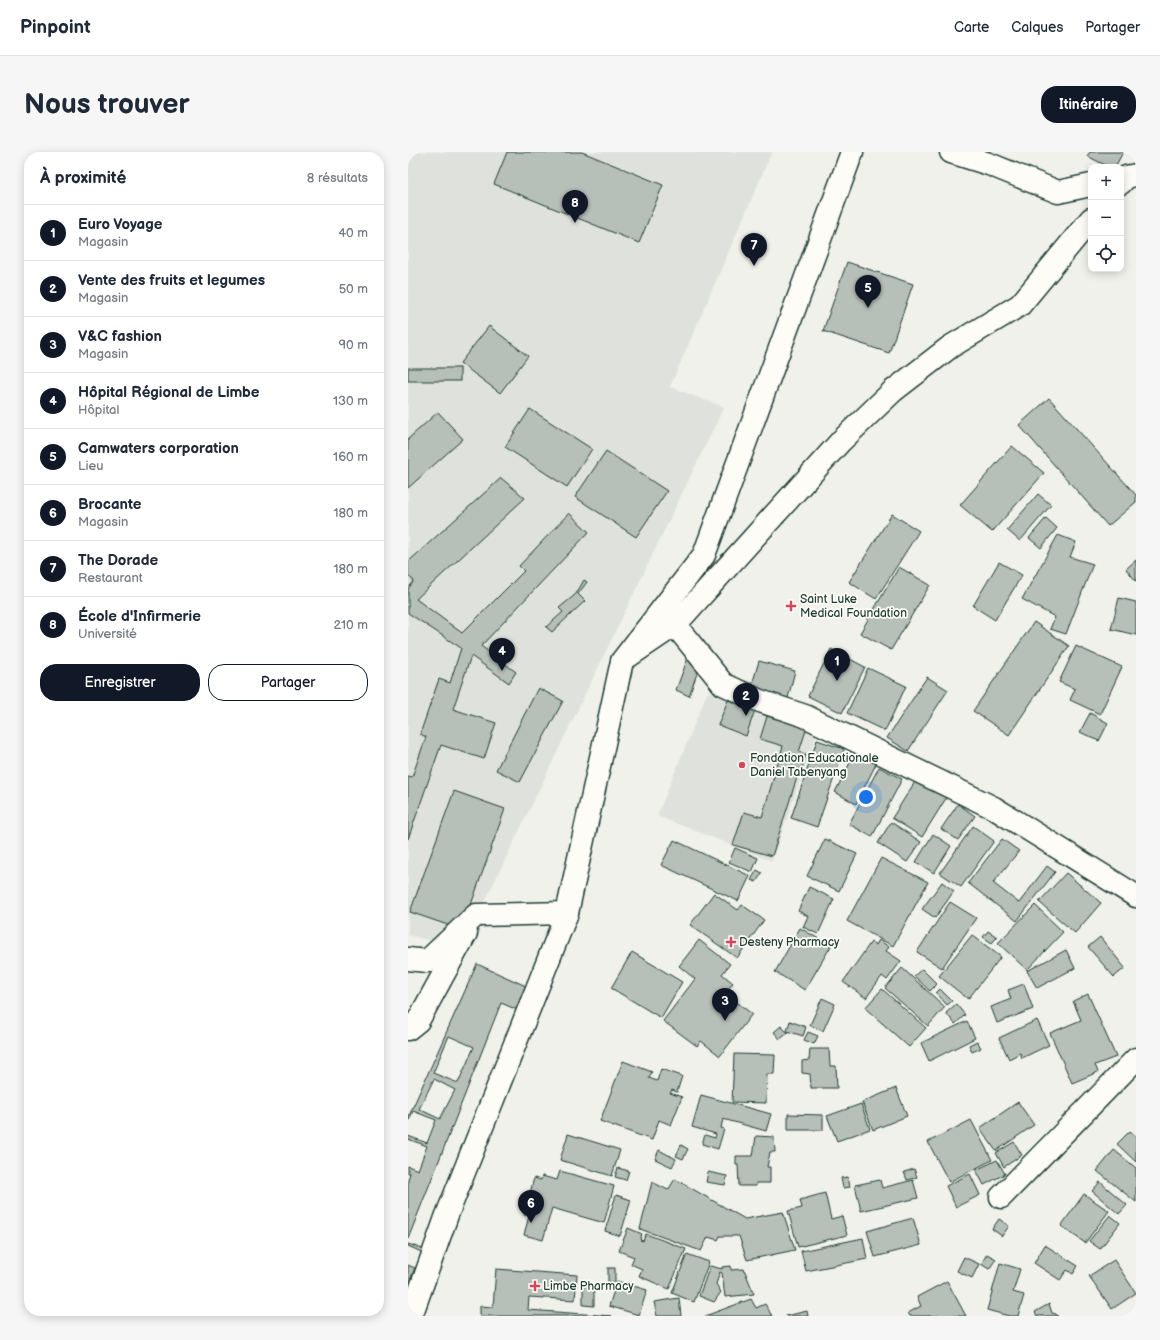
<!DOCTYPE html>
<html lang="fr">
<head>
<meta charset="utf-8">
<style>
	:root { --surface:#fff; --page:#f6f6f7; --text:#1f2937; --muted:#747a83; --line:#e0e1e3; --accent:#111827 }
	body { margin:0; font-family:"Balsamiq Sans",sans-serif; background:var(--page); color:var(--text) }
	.controls { position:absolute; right:12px; top:12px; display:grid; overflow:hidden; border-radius:8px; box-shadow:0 2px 10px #0003 }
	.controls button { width:36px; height:36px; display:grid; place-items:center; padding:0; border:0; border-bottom:1px solid var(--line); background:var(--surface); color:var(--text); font:20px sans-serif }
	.you { position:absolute; left:458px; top:645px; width:14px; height:14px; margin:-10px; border:3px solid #fff; border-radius:50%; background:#1a73e8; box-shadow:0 0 0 6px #1a73e833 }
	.badge { display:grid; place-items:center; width:26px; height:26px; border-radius:50%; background:var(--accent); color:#fff; font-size:13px; font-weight:700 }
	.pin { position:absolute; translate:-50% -33px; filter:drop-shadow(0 1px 2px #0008) }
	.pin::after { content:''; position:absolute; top:21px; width:14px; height:12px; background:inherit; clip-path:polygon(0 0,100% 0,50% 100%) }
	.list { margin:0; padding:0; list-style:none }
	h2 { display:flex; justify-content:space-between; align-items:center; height:52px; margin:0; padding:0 16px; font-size:17px }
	h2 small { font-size:13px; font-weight:400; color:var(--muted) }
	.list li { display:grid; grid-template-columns:26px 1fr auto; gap:12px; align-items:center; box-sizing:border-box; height:56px; padding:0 16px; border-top:1px solid var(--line) }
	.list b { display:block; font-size:15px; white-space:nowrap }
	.list p { margin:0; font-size:13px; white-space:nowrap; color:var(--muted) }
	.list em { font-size:13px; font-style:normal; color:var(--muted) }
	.actions { display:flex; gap:8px; padding:12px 16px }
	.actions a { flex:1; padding:9px 0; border:1px solid var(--accent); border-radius:16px; text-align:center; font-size:14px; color:var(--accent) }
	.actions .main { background:var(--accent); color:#fff }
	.icon { flex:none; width:22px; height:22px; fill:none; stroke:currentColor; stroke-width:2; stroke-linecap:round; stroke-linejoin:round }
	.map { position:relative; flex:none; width:728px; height:1164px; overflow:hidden; border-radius:16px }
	header { display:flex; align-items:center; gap:24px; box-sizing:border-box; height:56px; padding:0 20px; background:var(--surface); border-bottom:1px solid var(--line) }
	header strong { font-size:19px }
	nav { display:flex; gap:22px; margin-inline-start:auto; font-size:14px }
	.intro { display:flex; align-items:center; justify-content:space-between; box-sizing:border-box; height:96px; padding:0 24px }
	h1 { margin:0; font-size:28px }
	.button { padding:10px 18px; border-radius:16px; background:var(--accent); color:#fff; font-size:14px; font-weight:700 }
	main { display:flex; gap:24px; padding:0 24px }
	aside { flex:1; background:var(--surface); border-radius:16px; box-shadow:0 2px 10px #0003 }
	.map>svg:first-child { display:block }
	.built { fill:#dfe2dc }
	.building { fill:#b6bfb8; stroke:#1f3d34; fill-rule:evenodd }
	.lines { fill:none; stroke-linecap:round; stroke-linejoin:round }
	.minor-casing { stroke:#1f3d34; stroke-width:25 }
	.trunk-casing { stroke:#1f3d34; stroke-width:25 }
	.minor { stroke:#fdfcf7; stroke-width:22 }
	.trunk { stroke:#fdfcf7; stroke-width:22 }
	.poi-dot { fill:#d1495b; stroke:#fdfcf7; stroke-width:1.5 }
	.labels { text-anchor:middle; stroke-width:3.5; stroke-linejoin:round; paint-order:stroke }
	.poi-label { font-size:12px; fill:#1f3d34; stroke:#fdfcf7; text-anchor:start }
</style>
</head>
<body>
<header>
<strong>Pinpoint</strong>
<nav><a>Carte</a><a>Calques</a><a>Partager</a></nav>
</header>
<div class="intro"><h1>Nous trouver</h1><a class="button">Itinéraire</a></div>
<main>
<aside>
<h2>À proximité<small>8 résultats</small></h2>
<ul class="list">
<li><span class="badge">1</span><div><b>Euro Voyage</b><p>Magasin</p></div><em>40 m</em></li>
<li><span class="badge">2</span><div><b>Vente des fruits et legumes</b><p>Magasin</p></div><em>50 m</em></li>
<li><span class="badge">3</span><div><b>V&amp;C fashion</b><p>Magasin</p></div><em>90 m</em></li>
<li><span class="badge">4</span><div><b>Hôpital Régional de Limbe</b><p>Hôpital</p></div><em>130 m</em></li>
<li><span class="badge">5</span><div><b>Camwaters corporation</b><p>Lieu</p></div><em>160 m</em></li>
<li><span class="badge">6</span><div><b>Brocante</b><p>Magasin</p></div><em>180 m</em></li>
<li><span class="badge">7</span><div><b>The Dorade</b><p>Restaurant</p></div><em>180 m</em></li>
<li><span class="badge">8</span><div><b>École d'Infirmerie</b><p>Université</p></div><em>210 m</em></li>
</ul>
<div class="actions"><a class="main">Enregistrer</a><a>Partager</a></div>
</aside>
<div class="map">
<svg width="728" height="1164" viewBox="0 0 728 1164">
	<rect width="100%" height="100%" fill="#f0f1eb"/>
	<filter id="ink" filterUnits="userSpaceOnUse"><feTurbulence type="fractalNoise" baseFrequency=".025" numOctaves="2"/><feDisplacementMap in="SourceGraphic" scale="8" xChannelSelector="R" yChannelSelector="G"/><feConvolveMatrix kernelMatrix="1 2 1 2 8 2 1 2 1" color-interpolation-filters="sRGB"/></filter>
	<g filter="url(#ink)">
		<!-- built -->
		<g class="built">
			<path d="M0,0H364L262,235L316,255L54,797L0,783Z"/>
			<path d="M300,539L411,575L364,709L249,664Z"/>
		</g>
		<!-- building -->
		<g class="building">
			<path d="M99,0H174L255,33L231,91L86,32Z"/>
			<path d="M682,0H715L707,15H701L679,4Z"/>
			<path d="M439,110L505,132L481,201L415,179Z"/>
			<path d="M81,174L120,204L92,241L52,211Z"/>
			<rect x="0" y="216" width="52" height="13"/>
			<path d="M641,246L728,343V350L700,374L611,273Z"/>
			<path d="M122,257L184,297L159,335L97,295Z"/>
			<path d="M30,260L55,287L0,336V287Z"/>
			<path d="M604,294L636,321L584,380L552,353Z"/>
			<path d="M198,299L259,339L228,385L167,345Z"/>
			<path d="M93,326L117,346L8,447L54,481L116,419L111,414L161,361L181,380L73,494L108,520L101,531L63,504L45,557L88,571L76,607L33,593L0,687V624L4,625L18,585L12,582L31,527L42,531L53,496L0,461V437L6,429L0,424V410Z"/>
			<path d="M630,342L643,353L612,389L599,378Z"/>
			<path d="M484,362L511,379L468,447L441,430Z"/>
			<path d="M638,366L649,376L633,396L621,386Z"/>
			<path d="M650,383L668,390L662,405L685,412L658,482L642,477L647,465L614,447Z"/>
			<path d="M728,408V429L718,417Z"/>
			<path d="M591,410L614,423L587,468L565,454Z"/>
			<path d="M491,415L522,433L483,498L452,481Z"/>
			<path d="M176,428L179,430L170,442L177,449L144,480L138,475L155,460L151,456L168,442Z"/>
			<path d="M711,446L728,450V483L703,477Z"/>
			<path d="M626,470L661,494L601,583L565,559Z"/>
			<path d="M668,494L714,515L692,562L662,548L667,537L651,530Z"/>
			<path d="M423,497L457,515L434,561L400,544Z"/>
			<path d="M281,503L293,510L281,544L268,538Z"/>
			<path d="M351,509L387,519L380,546L343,536Z"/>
			<path d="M460,516L498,534L477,579L439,561Z"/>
			<path d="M519,525L540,538L500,599L479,586Z"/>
			<path d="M130,536L155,549L112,630L88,618Z"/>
			<path d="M320,548L347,558L338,584L310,573Z"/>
			<path d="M360,561L400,572L391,600L398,602L394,616H392L364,704L325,693L336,660L354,665L375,594L352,587Z"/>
			<path d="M682,561L700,571L691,589L672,580Z"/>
			<path d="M409,588L436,597L409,675L383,666Z"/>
			<path d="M448,599L469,610L448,652L427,640Z"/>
			<path d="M471,615L494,627L464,685L441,672Z"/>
			<path d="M510,625L540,643L514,685L484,666Z"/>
			<path d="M46,639L97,657L54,778L2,760Z"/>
			<path d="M550,652L567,664L550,688L533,677Z"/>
			<path d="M483,670L513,690L499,710L470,691Z"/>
			<path d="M565,674L586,689L553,735L532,721Z"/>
			<path d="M525,682L543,694L526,721L508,710Z"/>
			<path d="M417,687L449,702L431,739L399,724Z"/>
			<path d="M594,687L611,699L585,731L611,751L639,714L647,720L609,769L560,731Z"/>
			<path d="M266,688L342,724L330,749L253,713Z"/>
			<path d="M327,696L350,706L344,720L321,710Z"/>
			<path d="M473,706L520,730L485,794L439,769Z"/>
			<path d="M349,718L354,721L348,730L343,728Z"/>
			<path d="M658,721L693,751L667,781L631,750Z"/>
			<path d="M534,730L546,739L527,766L514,757Z"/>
			<path d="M401,735L426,747L410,782L395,775L400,764L390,759Z"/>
			<path d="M306,741L330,758L334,753L356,768L329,806L282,773Z"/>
			<path d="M542,750L568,766L534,816L509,800Z"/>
			<path d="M627,753L655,780L619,818L590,791Z"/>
			<path d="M392,776L423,794L397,838L367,820Z"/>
			<path d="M580,779L589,785L584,791L575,785Z"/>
			<path d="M564,783L593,805L560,847L531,824Z"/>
			<path d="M692,785L717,816L706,825L680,795Z"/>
			<path d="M291,788L322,812L314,822L325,831L317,841L344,862L312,904L293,889L289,894L255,869L287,827L271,814Z"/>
			<path d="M471,788L481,795L478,799L493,809L479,828L474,824L458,846L435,830L463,790L468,793Z"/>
			<path d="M658,798L667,816L629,836L619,819Z"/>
			<path d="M224,800L274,830L253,866L203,836Z"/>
			<path d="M69,812L138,843L20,1103L0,1094V1092L18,1098L112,859L93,851L0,1087V1028L2,1021H0V1014L10,1018L19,994L0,987V984L19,991L28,968L5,959L0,971V966ZM41,884L66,895L50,931L25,921ZM26,927L47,938L32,967L11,957Z"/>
			<path d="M494,816L537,855L520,874L477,836Z"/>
			<path d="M514,817L529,832L522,839L506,824Z"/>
			<path d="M616,832L625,857L589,871L583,855L603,847L600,838Z"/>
			<path d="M474,837L518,876L501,895L457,856Z"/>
			<path d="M532,837L544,849L539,853L528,841Z"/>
			<path d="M680,842L708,905L687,913L690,920L664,931L642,881L673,868L665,849Z"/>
			<path d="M414,846L427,852L415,879L402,873Z"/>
			<path d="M548,852L557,863L547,872L538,861Z"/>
			<path d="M629,868L641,893L614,906L612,901L601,907L591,886Z"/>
			<path d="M382,869L398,875L395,884L379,879Z"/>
			<path d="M559,869L567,886L521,909L513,891Z"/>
			<path d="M373,874L380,881L372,887L366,880Z"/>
			<path d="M400,880L410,884L406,892L396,888Z"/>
			<path d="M569,889L573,896L564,900L561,893Z"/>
			<path d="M402,897H421L422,914H428L429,936H403L402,922L394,921V909L401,908Z"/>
			<path d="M326,902L367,903L366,922H359L358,951L324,950Z"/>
			<path d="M215,909L244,920L241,926L249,929L253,917L274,924L269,940L264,938L262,941L274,945L263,973L251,968L244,988L192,969Z"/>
			<path d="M488,936L499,964L465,978L454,950Z"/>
			<path d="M293,943L363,962L358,979L315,967L313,976L316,977L310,997L294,992L297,983L307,986L308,982L284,975Z"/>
			<path d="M610,950L626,973L588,999L572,976Z"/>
			<path d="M453,952L462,977L429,989L419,964Z"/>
			<path d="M380,962L415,963V978H380Z"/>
			<path d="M563,968L584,1008L541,1030L520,990Z"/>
			<path d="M722,979L728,984V1010L709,992Z"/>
			<path d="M160,982L212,998L204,1024L152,1008Z"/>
			<path d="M348,984L366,985L367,1000H362L359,1015H362V1031H348V1034H331L330,1013H328V1004H345Z"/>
			<path d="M606,990L614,1003L596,1015L588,1001Z"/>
			<path d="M273,993L280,997L275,1007L268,1004Z"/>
			<path d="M251,998L268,1007L264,1015L247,1007Z"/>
			<path d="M706,998L728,1016V1050L689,1019Z"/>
			<path d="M589,1008L597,1022L576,1033L568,1018Z"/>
			<path d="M210,1016L221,1019L218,1028L207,1025Z"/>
			<path d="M506,1017L509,1025L499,1028L496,1020Z"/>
			<path d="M152,1019L206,1034L196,1071L144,1056L135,1088L116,1083L121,1064L116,1063L126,1026L133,1028L134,1024L149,1028Z"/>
			<path d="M300,1020L319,1024L317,1033L298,1030Z"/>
			<path d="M562,1022L572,1043L548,1055L538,1034Z"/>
			<path d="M440,1025L442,1035L435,1036L433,1026Z"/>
			<path d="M267,1027L337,1067L375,1060L387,1098L339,1108L331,1084H312L310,1088L300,1085L293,1099L232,1077L244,1030L260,1038Z"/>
			<path d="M472,1028L474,1036L505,1028L510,1046L453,1059L447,1033Z"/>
			<path d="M692,1030L719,1053L711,1062L684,1039Z"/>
			<path d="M417,1041L423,1067L434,1064L439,1083L390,1095L380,1059L394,1056L392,1048Z"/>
			<path d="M676,1042L701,1059L677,1091L653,1074Z"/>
			<path d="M208,1043L223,1048L212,1084L197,1079Z"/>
			<path d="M702,1063L712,1071L692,1097L681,1089Z"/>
			<path d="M505,1066L513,1093L467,1105L459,1079Z"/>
			<path d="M591,1067L601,1074L594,1084L584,1077Z"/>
			<path d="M220,1076L234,1082L232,1088L235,1089L238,1082L278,1097L261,1137L231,1124L234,1117L223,1112L226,1105L211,1099Z"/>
			<path d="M455,1086L459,1107L398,1119L393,1099Z"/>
			<path d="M637,1093L670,1114L665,1122L659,1118L652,1128L626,1111Z"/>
			<path d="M279,1102L301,1110L286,1150L264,1141Z"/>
			<path d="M579,1102L588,1107L581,1117L573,1112Z"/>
			<path d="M556,1105L571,1112L564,1126L549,1119Z"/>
			<path d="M706,1108L728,1141L704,1157L681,1124Z"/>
			<path d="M592,1111L612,1117L605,1140L616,1143L610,1164H601L579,1158Z"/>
			<path d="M0,1113L7,1116L0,1132Z"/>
			<path d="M302,1114L314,1117V1115L323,1114V1118L336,1117L346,1142L317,1145L314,1121L312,1120L308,1132L313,1140L306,1150L291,1144Z"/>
			<rect x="200" y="1116" width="7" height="14"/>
			<path d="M88,1117L169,1123L167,1148L121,1145L120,1158L204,1164H72V1154L85,1155Z"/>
			<path d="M209,1129L239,1138L231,1163L201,1154Z"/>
			<path d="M539,1129L558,1164H502L500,1161L513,1154L509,1145Z"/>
			<path d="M175,1133H186V1154L175,1153Z"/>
			<path d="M271,1146L273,1164H249L246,1150Z"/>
			<path d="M343,1147L348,1156L357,1152L364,1164H297Z"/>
			<path d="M641,1152L644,1161L648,1162L650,1164H629L627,1160Z"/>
			<path d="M399,1159L400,1164H378Z"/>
		</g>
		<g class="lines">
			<!-- minor casing -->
			<g class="minor-casing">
				<g id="minor">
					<path d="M543,0L581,12L650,40L683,33"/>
					<path d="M713,31L718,25L728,23"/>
					<path d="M267,473L315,532L352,549L397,564L586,656L728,744"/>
					<path d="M218,506L267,473L433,289L485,239L542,195L612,153L683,67"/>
					<path d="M0,807L19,809L68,763L159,761"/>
					<path d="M0,877L10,869L58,781"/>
					<path d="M593,1045L728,907"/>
				</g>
			</g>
			<!-- trunk casing -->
			<g class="trunk-casing">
				<path id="trunk" d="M3,1164L39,1063L159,761L214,509L296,403L444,0"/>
			</g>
			<!-- minor -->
			<use href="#minor" class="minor"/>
			<!-- trunk -->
			<use href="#trunk" class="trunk"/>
		</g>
	</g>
	<!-- markers -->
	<g class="poi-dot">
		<path d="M381 448h4v4h4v4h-4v4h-4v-4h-4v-4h4z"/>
		<circle cx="334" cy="613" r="4"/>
		<path d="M321 784h4v4h4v4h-4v4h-4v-4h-4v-4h4z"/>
		<path d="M125 1128h4v4h4v4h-4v4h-4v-4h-4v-4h4z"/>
	</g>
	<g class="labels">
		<!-- poi labels -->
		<g class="poi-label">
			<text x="392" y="451">Saint Luke<tspan x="392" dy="14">Medical Foundation</tspan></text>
			<text x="342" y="610">Fondation Educationale<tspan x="342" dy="14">Daniel Tabenyang</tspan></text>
			<text x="331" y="794">Desteny Pharmacy</text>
			<text x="135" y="1138">Limbe Pharmacy</text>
		</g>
	</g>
</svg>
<div class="controls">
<button>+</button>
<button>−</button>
<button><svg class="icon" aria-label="locate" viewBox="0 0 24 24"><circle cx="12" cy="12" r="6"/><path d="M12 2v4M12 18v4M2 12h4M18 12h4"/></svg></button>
</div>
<div class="you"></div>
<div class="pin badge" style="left:429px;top:529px">1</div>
<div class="pin badge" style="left:338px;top:564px">2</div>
<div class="pin badge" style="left:317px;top:869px">3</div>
<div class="pin badge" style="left:94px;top:519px">4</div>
<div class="pin badge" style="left:460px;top:156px">5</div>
<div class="pin badge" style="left:123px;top:1071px">6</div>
<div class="pin badge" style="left:346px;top:114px">7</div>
<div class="pin badge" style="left:167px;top:71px">8</div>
</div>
</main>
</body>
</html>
